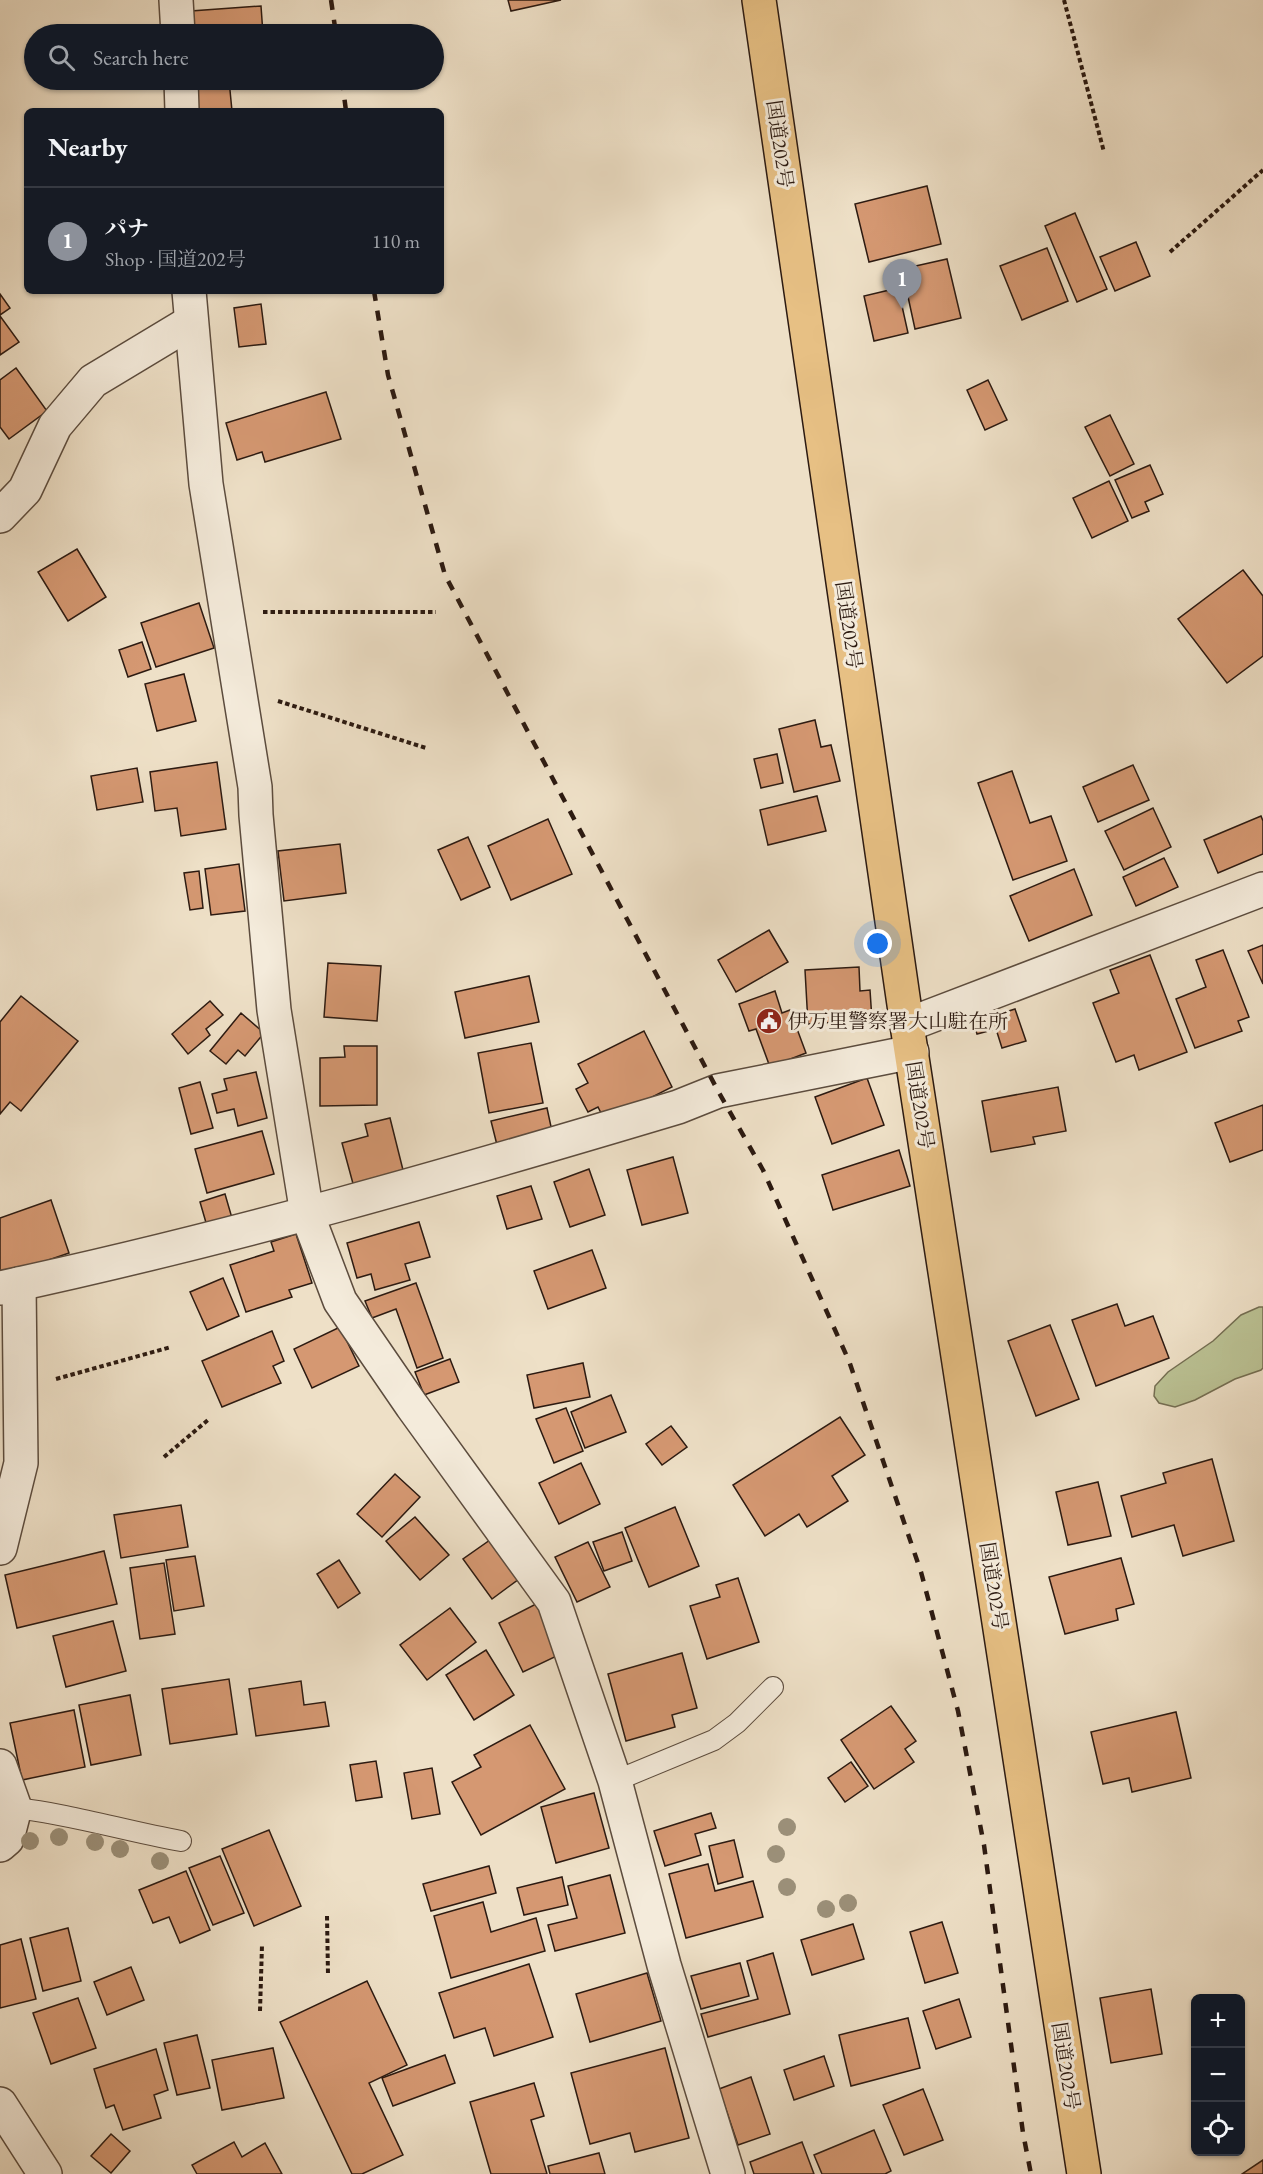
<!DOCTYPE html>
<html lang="en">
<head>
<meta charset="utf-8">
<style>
	:root { --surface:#171b24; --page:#20242c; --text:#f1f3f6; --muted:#9ea1a6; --line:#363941; --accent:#8c9099 }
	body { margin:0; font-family:"EB Garamond","Noto Serif JP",serif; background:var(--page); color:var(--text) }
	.controls { position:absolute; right:18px; bottom:18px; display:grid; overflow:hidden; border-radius:9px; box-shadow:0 2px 4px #0004 }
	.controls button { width:54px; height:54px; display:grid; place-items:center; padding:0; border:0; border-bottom:2px solid var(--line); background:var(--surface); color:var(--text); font:30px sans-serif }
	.you { position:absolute; left:878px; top:944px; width:21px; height:21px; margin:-15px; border:4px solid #fff; border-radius:50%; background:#1a73e8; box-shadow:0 0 0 9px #1a73e833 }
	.badge { display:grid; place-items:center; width:39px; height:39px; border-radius:50%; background:var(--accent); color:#fff; font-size:20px; font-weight:700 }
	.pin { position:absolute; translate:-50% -50px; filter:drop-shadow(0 2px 3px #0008) }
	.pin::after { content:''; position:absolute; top:32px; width:21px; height:18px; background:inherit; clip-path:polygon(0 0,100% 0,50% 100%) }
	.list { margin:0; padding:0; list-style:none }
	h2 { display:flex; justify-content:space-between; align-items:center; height:78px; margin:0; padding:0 24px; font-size:26px }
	h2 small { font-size:20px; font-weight:400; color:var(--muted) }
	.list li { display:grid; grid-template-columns:39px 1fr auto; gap:18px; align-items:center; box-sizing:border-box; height:108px; padding:0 24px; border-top:2px solid var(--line) }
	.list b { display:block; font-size:22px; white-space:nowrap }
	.list p { margin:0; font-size:20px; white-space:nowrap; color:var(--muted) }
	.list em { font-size:20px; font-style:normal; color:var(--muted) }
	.icon { flex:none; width:33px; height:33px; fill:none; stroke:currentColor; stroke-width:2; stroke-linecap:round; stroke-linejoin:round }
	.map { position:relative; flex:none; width:1263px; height:2174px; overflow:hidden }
	.search { position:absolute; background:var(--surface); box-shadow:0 2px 4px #0004; left:24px; top:24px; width:420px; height:66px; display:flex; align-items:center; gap:15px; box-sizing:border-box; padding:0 21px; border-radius:33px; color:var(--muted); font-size:22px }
	.panel { position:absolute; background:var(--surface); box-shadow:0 2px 4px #0004; left:24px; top:108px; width:420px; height:186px; border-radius:9px }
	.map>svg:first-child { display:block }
	.green { fill:#bbc294; stroke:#746e52; stroke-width:1.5 }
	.building { fill:#d59872; stroke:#2c1a11; stroke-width:1.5 }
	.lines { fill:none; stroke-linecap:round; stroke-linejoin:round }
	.lane-casing { stroke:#5c4c3e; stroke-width:22 }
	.street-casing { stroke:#5c4c3e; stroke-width:36 }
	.highway-casing { stroke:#2c1a11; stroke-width:36 }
	.path { stroke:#2c1a11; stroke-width:4; stroke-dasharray:4.5 3; stroke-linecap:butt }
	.lane { stroke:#f4ebdb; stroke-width:20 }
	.street { stroke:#f4ebdb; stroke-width:33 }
	.highway { stroke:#e7c084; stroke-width:33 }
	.rail { stroke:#2c1a11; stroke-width:4.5; stroke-dasharray:10 10; stroke-linecap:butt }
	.tree { fill:#9b8f78 }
	.labels { text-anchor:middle; stroke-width:6; stroke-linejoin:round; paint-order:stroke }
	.street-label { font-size:20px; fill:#2c1a11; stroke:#f4ebdb }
	.poi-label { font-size:20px; fill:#2c1a11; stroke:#f4ebdb; text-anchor:start }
</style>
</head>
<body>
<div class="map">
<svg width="1263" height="2174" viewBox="0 0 1263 2174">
	<rect width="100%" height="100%" fill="#eee0c7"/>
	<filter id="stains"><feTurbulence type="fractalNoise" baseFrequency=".00333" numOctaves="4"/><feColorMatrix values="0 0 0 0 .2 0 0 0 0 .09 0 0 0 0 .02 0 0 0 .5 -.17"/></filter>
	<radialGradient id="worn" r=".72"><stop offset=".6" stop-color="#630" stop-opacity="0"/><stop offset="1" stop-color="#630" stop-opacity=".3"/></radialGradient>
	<!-- green -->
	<path class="green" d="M1259,1307H1263V1368L1261,1370L1235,1379L1195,1400L1175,1407L1159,1403L1154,1396L1155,1386L1168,1372L1213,1341L1241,1315Z"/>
	<!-- building -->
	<g class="building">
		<path d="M508,0H561L511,11Z"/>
		<path d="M261,6L263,34H192L191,11Z"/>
		<path d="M229,80L232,111H196L193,82Z"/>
		<path d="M927,186L941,244L869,262L855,204Z"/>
		<path d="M1075,213L1107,289L1077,302L1045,226Z"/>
		<path d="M1136,242L1150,276L1115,291L1100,257Z"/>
		<path d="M1047,248L1068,301L1022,320L1000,266Z"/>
		<path d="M947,259L961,318L915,329L902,269Z"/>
		<path d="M898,288L908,333L874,341L864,296Z"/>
		<path d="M0,294L10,308L0,315Z"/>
		<path d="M261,304L266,344L239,347L234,308Z"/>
		<path d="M0,316L19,342L0,355Z"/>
		<path d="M16,368L47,411L9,439L0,427V380Z"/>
		<path d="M988,380L1007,420L985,430L967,390Z"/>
		<path d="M326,392L341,439L265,462L262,452L237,460L226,423Z"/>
		<path d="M1110,415L1134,464L1110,476L1085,427Z"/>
		<path d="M1150,465L1163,494L1145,502L1149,511L1132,518L1115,480Z"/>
		<path d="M1109,481L1128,521L1092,538L1073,498Z"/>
		<path d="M77,549L106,597L68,621L38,572Z"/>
		<path d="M1243,570L1263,596V656L1227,683L1178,619Z"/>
		<path d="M199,603L214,648L156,667L141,623Z"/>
		<path d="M142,642L151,669L128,677L119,650Z"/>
		<path d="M184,674L196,721L157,731L145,684Z"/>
		<path d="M815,720L821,747L831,745L840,781L794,792L779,729Z"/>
		<path d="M777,754L783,783L761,788L754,759Z"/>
		<path d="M217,762L226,829L181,836L177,808L155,811L150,772Z"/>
		<path d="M1133,765L1149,800L1098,822L1083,787Z"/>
		<path d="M137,768L143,802L97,810L91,776Z"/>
		<path d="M1012,771L1030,823L1051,816L1067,861L1013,880L978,783Z"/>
		<path d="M817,796L826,831L768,845L760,810Z"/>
		<path d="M1153,808L1171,847L1124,870L1105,831Z"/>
		<path d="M1261,816L1263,821V854L1218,873L1204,840Z"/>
		<path d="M548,819L572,874L511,900L488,846Z"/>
		<path d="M468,837L490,887L461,900L438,850Z"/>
		<path d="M340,844L346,893L284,901L278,851Z"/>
		<path d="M1164,858L1178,887L1136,906L1123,877Z"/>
		<path d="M239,864L245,911L211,915L205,869Z"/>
		<path d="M1074,869L1092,915L1029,941L1010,896Z"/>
		<path d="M199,871L203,908L190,910L184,873Z"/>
		<path d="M769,930L788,962L736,992L718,960Z"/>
		<path d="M1263,945V984L1248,951Z"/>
		<path d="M1223,950L1249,1017L1238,1021L1242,1031L1195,1048L1176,999L1206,987L1196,960Z"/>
		<path d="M1150,955L1187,1052L1139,1070L1134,1055L1116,1062L1093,1003L1119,993L1110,970Z"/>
		<path d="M328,963L381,966L377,1021L324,1017Z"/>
		<path d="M859,967L860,991L870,990L872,1020L808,1024L805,970Z"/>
		<path d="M529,976L539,1022L465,1038L455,992Z"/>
		<path d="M775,991L782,1013L790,1010L806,1053L770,1067L756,1029L749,1031L739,1004Z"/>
		<path d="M21,996L78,1041L21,1111L10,1102L0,1114V1022Z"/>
		<path d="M210,1001L223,1015L206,1029L210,1035L188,1054L172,1034Z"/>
		<path d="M989,1004L993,1016L1015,1009L1026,1041L1002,1048L996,1029L977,1034L970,1010Z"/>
		<path d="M241,1013L264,1033L245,1056L238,1050L226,1064L210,1051Z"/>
		<path d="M644,1031L672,1087L605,1121L598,1107L588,1112L576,1089L588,1083L578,1064Z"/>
		<path d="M531,1043L543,1103L489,1113L478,1053Z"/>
		<path d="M344,1046H377V1105L320,1106V1058L345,1057Z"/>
		<path d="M256,1072L267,1118L238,1126L234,1109L217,1113L212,1094L227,1090L224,1079Z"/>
		<path d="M867,1078L884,1125L832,1144L815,1097Z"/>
		<path d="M200,1082L213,1128L191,1134L179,1088Z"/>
		<path d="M1058,1087L1066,1131L1033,1137L1035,1144L991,1152L982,1101Z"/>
		<path d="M1263,1105V1150L1230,1162L1215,1123Z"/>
		<path d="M547,1108L553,1136L498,1149L491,1121Z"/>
		<path d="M390,1118L405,1178L355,1191L342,1143L368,1136L365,1124Z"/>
		<path d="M262,1131L274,1174L207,1193L195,1149Z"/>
		<path d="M899,1150L910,1186L833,1210L822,1175Z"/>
		<path d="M673,1157L688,1213L642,1225L627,1170Z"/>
		<path d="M589,1169L605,1215L570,1227L554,1182Z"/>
		<path d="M531,1186L542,1219L507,1229L497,1196Z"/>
		<path d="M225,1194L234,1225L209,1233L200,1202Z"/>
		<path d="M51,1200L69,1253L2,1276L0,1271V1218Z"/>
		<path d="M419,1222L430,1257L405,1264L410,1280L375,1290L371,1274L357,1278L347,1243Z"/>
		<path d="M296,1234L312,1283L289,1290L292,1297L246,1312L230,1265L274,1251L271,1242Z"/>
		<path d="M592,1250L606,1288L548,1309L534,1271Z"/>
		<path d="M223,1278L239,1316L207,1330L190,1292Z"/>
		<path d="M416,1283L443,1358L417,1368L396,1309L372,1318L365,1301Z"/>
		<path d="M1117,1304L1125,1326L1153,1316L1169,1358L1096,1386L1072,1320Z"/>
		<path d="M1050,1325L1079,1399L1036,1416L1008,1341Z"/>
		<path d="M340,1327L359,1366L312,1388L294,1349Z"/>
		<path d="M272,1331L284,1361L273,1366L281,1383L222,1407L202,1361Z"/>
		<path d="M450,1359L459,1382L424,1395L415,1372Z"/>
		<path d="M583,1363L590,1397L534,1408L527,1375Z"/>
		<path d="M611,1395L626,1432L585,1448L571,1412Z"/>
		<path d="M566,1408L583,1451L554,1463L536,1419Z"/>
		<path d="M840,1417L865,1455L832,1476L848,1501L807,1527L799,1514L765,1536L733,1485Z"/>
		<path d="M671,1426L687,1447L662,1465L646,1444Z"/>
		<path d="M1212,1459L1234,1541L1183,1556L1174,1525L1132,1537L1121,1496L1166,1483L1163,1473Z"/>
		<path d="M581,1463L600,1504L559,1524L539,1483Z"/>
		<path d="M395,1474L420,1497L382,1537L357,1514Z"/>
		<path d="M1098,1482L1111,1536L1068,1545L1056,1492Z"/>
		<path d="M181,1505L188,1547L121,1558L114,1515Z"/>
		<path d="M675,1507L699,1566L649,1587L625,1528Z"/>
		<path d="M415,1517L449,1555L420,1580L386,1541Z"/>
		<path d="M622,1532L632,1561L604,1571L593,1542Z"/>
		<path d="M490,1540L519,1579L492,1599L463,1559Z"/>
		<path d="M588,1542L610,1587L577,1602L555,1557Z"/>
		<path d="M104,1551L117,1604L17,1628L5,1575Z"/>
		<path d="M195,1556L204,1606L174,1611L166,1560Z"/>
		<path d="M1121,1558L1134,1604L1116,1609L1118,1620L1065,1634L1049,1577Z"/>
		<path d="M339,1560L360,1593L338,1608L317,1574Z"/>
		<path d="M164,1563L175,1634L140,1639L130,1568Z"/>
		<path d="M738,1578L759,1642L707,1659L690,1606L720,1597L716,1585Z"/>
		<path d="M536,1604L561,1654L523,1672L499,1623Z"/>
		<path d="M450,1608L476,1642L427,1680L400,1645Z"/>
		<path d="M113,1621L126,1671L66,1687L53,1636Z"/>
		<path d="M486,1650L514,1695L474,1720L446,1675Z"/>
		<path d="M682,1653L697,1708L672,1715L675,1727L626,1741L608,1674Z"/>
		<path d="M229,1679L237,1734L170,1744L162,1689Z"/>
		<path d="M301,1681L304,1705L325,1702L329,1726L256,1736L249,1689Z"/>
		<path d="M130,1695L141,1755L91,1765L79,1705Z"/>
		<path d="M891,1706L916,1741L905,1749L914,1762L874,1789L841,1740Z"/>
		<path d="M74,1710L85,1767L22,1780L10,1723Z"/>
		<path d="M1176,1712L1191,1778L1132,1792L1129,1778L1103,1784L1091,1732Z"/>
		<path d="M530,1725L565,1789L481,1835L452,1782L481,1767L474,1755Z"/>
		<path d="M376,1761L382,1797L356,1801L350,1765Z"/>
		<path d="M851,1762L868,1786L845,1802L828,1778Z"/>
		<path d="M432,1768L440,1814L412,1819L404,1773Z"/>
		<path d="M594,1793L609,1848L556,1863L541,1807Z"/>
		<path d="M711,1813L716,1828L695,1834L701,1855L665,1866L654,1831Z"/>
		<path d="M269,1830L301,1906L254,1926L222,1849Z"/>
		<path d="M734,1840L743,1877L718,1884L709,1846Z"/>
		<path d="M220,1856L244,1913L213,1925L189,1868Z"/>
		<path d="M708,1864L715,1891L753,1881L763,1917L686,1938L669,1874Z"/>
		<path d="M489,1866L496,1893L431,1911L423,1884Z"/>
		<path d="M186,1871L210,1930L180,1943L169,1917L153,1923L139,1890Z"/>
		<path d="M610,1875L625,1933L555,1951L548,1925L577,1918L568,1886Z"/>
		<path d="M562,1877L568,1905L524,1915L517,1888Z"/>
		<path d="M483,1902L491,1932L536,1918L545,1951L451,1978L434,1916Z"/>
		<path d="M942,1922L958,1973L925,1983L910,1932Z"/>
		<path d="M853,1924L864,1959L812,1975L801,1940Z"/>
		<path d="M68,1928L81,1981L43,1991L30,1938Z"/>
		<path d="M21,1939L36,1999L0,2008V1945Z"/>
		<path d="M773,1953L790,2014L708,2037L701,2014L758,1999L747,1961Z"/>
		<path d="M740,1963L749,1996L701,2009L691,1976Z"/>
		<path d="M529,1964L553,2037L494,2056L485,2028L454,2038L439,1993Z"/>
		<path d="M131,1967L144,2000L107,2015L94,1982Z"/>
		<path d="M647,1973L661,2021L590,2042L576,1994Z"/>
		<path d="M367,1981L407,2065L369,2083L403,2155L362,2174H352L280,2022Z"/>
		<path d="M1151,1989L1162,2054L1111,2063L1100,1998Z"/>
		<path d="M78,1998L96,2048L51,2064L33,2013Z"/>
		<path d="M959,1999L971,2037L936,2049L923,2011Z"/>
		<path d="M908,2018L920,2068L851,2086L839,2035Z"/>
		<path d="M197,2035L210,2088L177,2095L164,2043Z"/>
		<path d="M273,2048L284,2098L222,2110L212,2060Z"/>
		<path d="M665,2048L689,2138L635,2152L630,2133L590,2144L571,2073Z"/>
		<path d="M156,2049L168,2090L154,2095L161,2118L123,2130L114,2105L106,2108L94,2069Z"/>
		<path d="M445,2055L455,2083L393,2106L382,2078Z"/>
		<path d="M824,2056L834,2086L794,2100L784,2070Z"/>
		<path d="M751,2077L770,2134L738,2145L719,2089Z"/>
		<path d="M534,2083L544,2116L531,2120L547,2174H491L470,2102Z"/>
		<path d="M923,2089L943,2140L904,2155L883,2105Z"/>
		<path d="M874,2130L891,2171L885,2174H822L814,2155Z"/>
		<path d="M111,2134L130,2151L111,2173L91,2156Z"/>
		<path d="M234,2142L242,2157L265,2143L282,2174H197L192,2165Z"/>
		<path d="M802,2142L814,2174H754L750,2162Z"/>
		<path d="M599,2153L605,2174H550L548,2166Z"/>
		<path d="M1263,2160V2174H1242Z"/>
	</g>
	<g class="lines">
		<!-- lane casing -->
		<g class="lane-casing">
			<g id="lane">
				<path d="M615,1781L714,1740L737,1723L773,1687"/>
				<path d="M15,1808C71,1814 125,1831 181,1841"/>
			</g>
		</g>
		<!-- street casing -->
		<g class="street-casing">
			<g id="street">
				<path d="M176,0L178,34"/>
				<path d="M181,80L182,111"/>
				<path d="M189,291L206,484L255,787L256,815L274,1010L307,1214L340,1301L412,1406L554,1602L615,1781L664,1965L728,2174"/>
				<path d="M0,516L25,490L55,426L93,381L191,322"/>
				<path d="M907,1025L1263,889"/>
				<path d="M0,1288C229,1239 454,1174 678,1107L718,1091L912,1052"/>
				<path d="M0,1548L21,1463L19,1284"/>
				<path d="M0,1766L15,1808L7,1839L0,1845"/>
				<path d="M0,2104L45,2174"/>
			</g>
		</g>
		<!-- highway casing -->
		<g class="highway-casing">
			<path id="highway" d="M759,0L907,1025L1084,2174"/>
		</g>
		<!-- path -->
		<g class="path">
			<path d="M1064,0L1104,152"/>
			<path d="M1170,252L1263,170"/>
			<path d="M263,612H436"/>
			<path d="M278,701L426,748"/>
			<path d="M56,1379L171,1347"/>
			<path d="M164,1457L208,1420"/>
			<path d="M327,1916L328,1975"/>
			<path d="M260,2011L262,1945"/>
		</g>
		<!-- lane -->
		<use href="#lane" class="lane"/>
		<!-- street -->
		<use href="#street" class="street"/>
		<!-- highway -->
		<use href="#highway" class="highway"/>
		<!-- rail -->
		<g class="rail">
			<path d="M331,0L336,34"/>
			<path d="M342,80L346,111"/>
			<path d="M374,291L388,375L445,575L718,1091L763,1170L849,1361L921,1572L958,1711L984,1845L1023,2133L1031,2174"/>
		</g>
	</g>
	<!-- trees -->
	<g class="tree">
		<circle cx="787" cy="1827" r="9"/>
		<circle cx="59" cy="1837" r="9"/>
		<circle cx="30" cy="1841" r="9"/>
		<circle cx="95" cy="1842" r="9"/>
		<circle cx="120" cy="1849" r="9"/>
		<circle cx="776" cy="1854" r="9"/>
		<circle cx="160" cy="1861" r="9"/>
		<circle cx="787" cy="1887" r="9"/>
		<circle cx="848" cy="1903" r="9"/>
		<circle cx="826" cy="1909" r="9"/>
	</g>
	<!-- icons -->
	<defs>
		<g id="civic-disc" transform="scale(1.35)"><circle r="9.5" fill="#8f2418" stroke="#f4ebdb"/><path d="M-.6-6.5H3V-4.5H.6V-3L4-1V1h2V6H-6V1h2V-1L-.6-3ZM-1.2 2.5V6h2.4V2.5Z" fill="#fff"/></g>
	</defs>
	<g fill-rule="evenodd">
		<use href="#civic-disc" x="769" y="1021"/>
	</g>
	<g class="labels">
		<!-- street labels -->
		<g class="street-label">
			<text transform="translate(780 144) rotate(82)" y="7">国道202号</text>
			<text transform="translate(849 625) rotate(82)" y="7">国道202号</text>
			<text transform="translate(920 1105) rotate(81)" y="7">国道202号</text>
			<text transform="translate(994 1586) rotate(81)" y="7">国道202号</text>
			<text transform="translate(1066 2066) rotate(81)" y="7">国道202号</text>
		</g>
		<!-- poi labels -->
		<g class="poi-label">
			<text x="788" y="1028">伊万里警察署大山駐在所</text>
		</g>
	</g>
	<rect width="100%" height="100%" filter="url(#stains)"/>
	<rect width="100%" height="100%" fill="url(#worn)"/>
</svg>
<div class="controls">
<button>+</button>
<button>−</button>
<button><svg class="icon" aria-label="locate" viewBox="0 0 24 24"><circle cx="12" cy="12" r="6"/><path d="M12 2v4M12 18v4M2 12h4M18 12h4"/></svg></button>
</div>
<div class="you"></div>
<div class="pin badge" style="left:902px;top:309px">1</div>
<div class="search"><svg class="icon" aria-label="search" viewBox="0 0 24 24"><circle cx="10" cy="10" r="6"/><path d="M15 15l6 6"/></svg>Search here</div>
<section class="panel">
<h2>Nearby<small></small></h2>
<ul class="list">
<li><span class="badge">1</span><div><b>パナ</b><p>Shop · 国道202号</p></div><em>110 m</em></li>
</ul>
</section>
</div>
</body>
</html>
